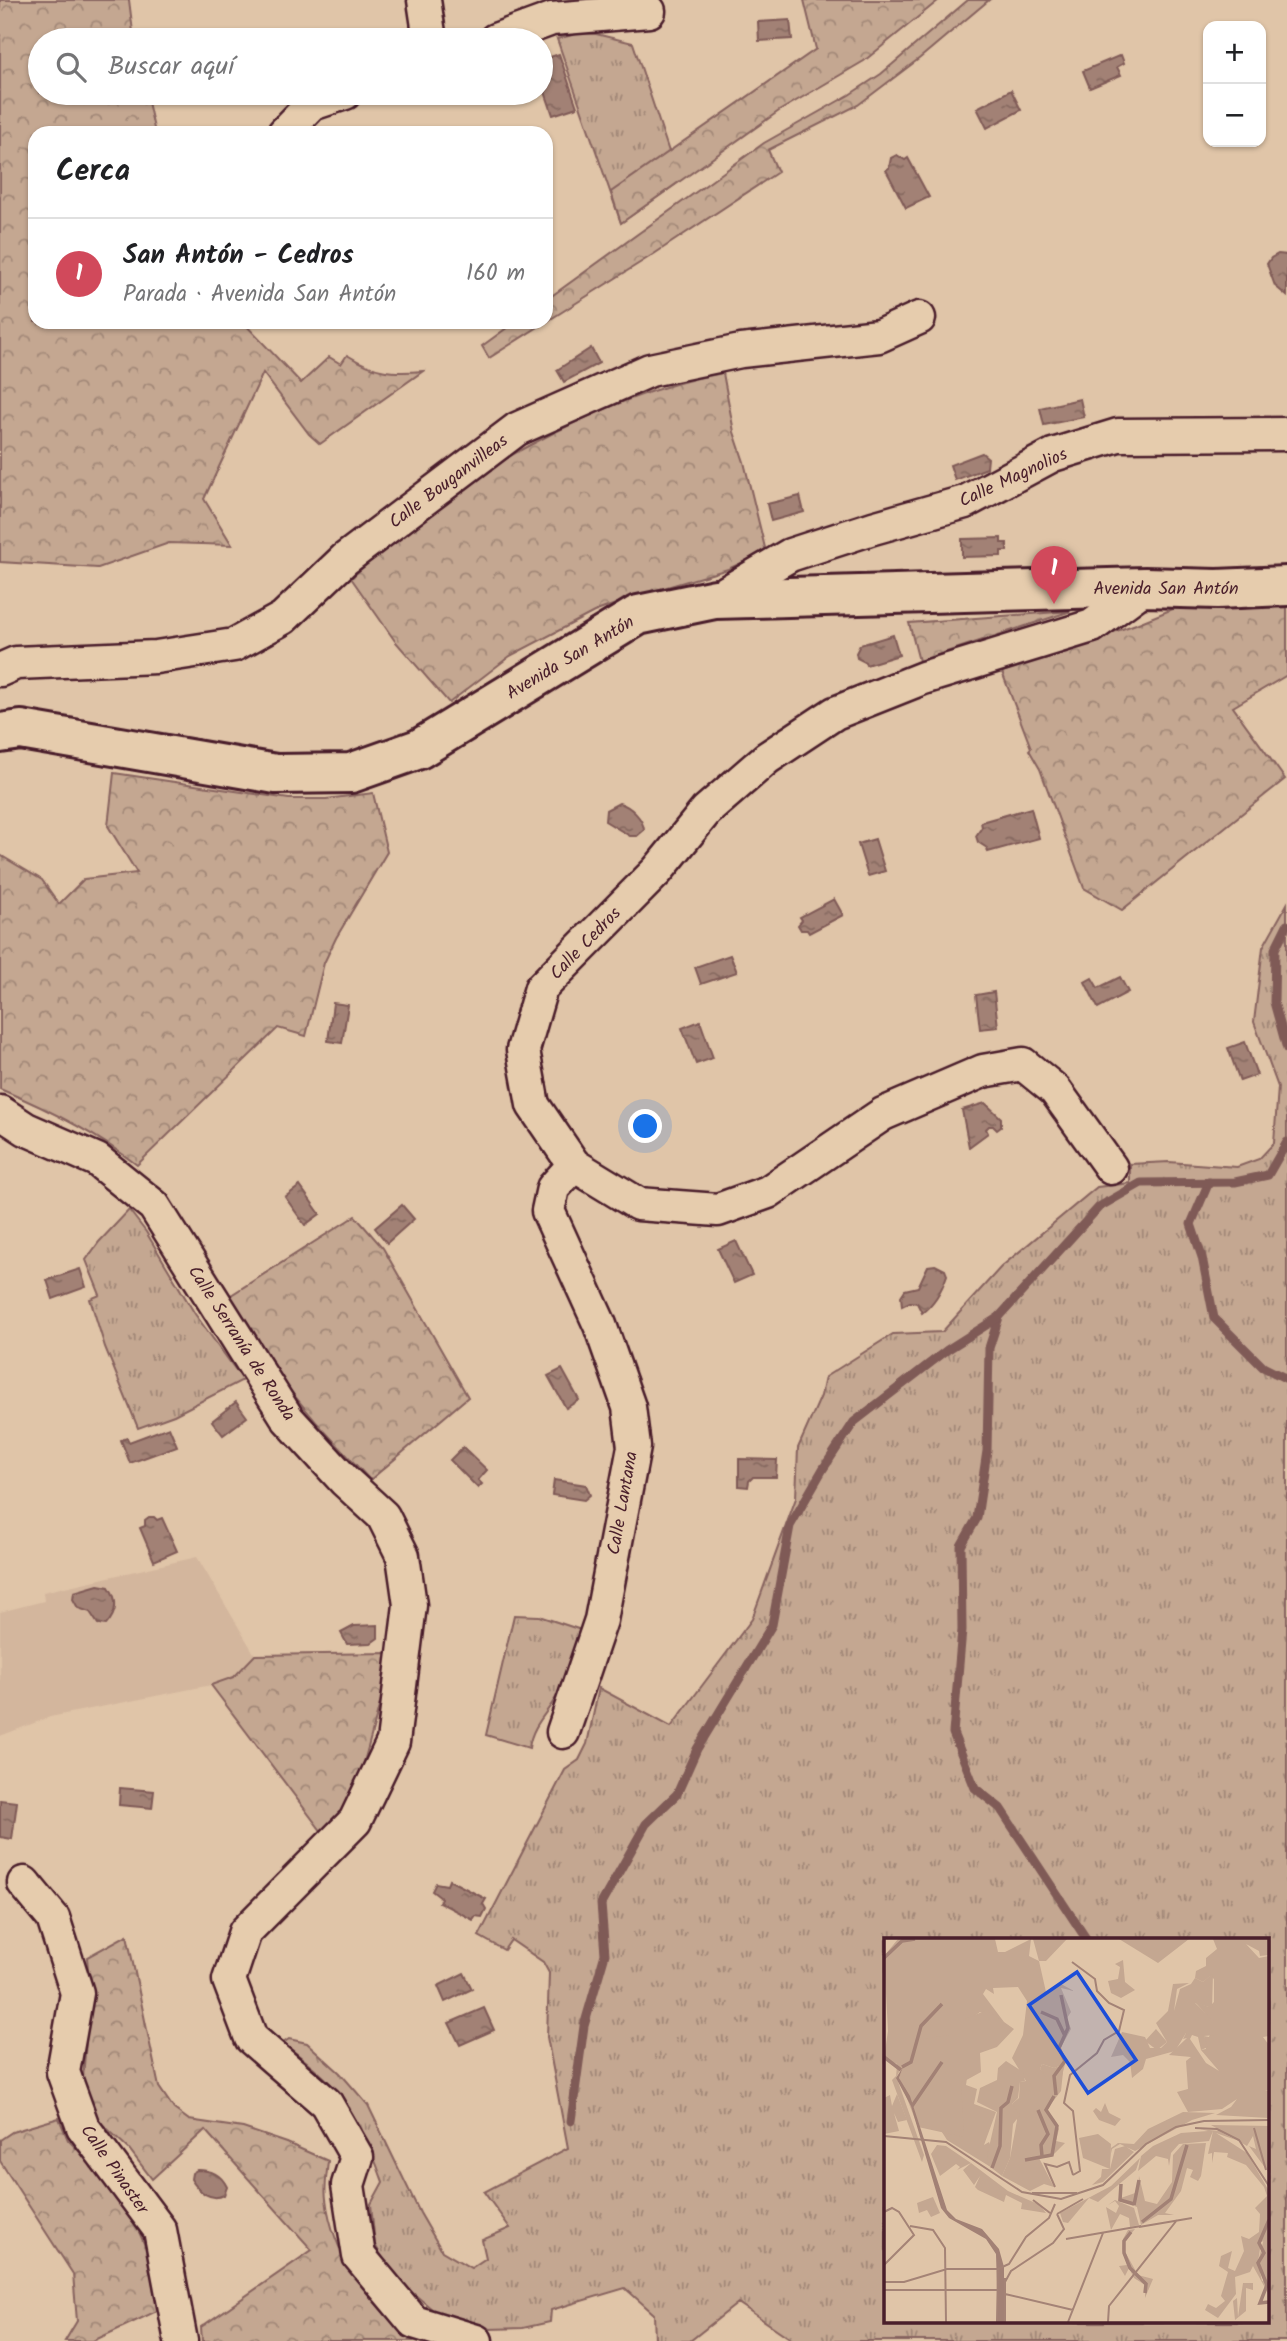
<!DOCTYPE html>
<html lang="es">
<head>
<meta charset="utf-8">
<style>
	:root { --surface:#fff; --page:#f2f2f2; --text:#202124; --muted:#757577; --line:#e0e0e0; --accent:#d1495b }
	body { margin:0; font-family:Kalam,sans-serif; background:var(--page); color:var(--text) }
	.controls { position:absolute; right:21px; top:21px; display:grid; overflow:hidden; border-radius:14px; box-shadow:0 2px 5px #0004 }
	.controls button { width:63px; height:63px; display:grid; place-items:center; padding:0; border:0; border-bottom:2px solid var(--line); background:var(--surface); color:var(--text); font:35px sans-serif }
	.you { position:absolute; left:646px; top:1127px; width:24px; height:24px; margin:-18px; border:5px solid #fff; border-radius:50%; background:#1a73e8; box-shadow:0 0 0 10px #1a73e833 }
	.badge { display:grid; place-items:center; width:46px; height:46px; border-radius:50%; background:var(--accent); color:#fff; font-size:23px; font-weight:700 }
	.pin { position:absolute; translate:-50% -58px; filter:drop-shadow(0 2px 4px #0008) }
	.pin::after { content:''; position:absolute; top:37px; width:24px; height:21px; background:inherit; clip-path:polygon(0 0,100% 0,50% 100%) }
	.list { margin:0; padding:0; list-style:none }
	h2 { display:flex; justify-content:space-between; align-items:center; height:91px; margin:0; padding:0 28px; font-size:30px }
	h2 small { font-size:23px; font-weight:400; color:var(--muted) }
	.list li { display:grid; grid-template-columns:46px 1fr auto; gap:21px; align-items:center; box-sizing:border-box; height:112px; padding:0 28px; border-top:2px solid var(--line) }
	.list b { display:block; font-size:26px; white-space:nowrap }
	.list p { margin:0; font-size:23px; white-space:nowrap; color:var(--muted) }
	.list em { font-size:23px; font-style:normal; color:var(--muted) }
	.icon { flex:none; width:38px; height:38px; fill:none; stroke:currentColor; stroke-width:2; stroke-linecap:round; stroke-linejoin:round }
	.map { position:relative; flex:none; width:1287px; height:2341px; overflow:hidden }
	.search { position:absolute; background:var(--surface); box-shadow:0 2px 5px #0004; left:28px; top:28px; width:525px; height:77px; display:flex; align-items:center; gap:18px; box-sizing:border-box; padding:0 24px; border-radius:38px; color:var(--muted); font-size:26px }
	.panel { position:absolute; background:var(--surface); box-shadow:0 2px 5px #0004; left:28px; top:126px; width:525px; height:203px; border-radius:21px }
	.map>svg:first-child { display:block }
	.built { fill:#d3b69d }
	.grass { fill:url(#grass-tufts); stroke:#87635e; stroke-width:2; fill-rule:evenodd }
	.forest { fill:url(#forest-crowns); stroke:#87635e; stroke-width:2 }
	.water { fill:url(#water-ripples); stroke:#7f5a57; stroke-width:2 }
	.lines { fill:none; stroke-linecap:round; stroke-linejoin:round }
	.stream { stroke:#7f5a57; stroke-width:9 }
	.street-casing { stroke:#4a1f2b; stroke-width:37 }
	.secondary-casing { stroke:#4a1f2b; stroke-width:44 }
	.street { stroke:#e6ccad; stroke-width:32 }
	.secondary { stroke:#e6ccad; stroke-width:38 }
	.labels { text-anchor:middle; stroke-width:5; stroke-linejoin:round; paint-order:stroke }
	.street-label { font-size:18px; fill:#4a1f2b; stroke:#e6ccad }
	.inset-river { fill:none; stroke:#a28175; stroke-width:3.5 }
	.inset-road { fill:none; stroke:#a48376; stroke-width:2 }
	.view { fill:#1d4ed8; fill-opacity:0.15; stroke:#1d4ed8; stroke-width:3.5 }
	.inset-edge { fill:none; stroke:#4a1f2b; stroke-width:3.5 }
</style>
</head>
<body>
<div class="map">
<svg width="1287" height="2341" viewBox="0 0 1287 2341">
	<defs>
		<pattern id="grass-tufts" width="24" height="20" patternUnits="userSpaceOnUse" patternTransform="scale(1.75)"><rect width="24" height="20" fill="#c4a791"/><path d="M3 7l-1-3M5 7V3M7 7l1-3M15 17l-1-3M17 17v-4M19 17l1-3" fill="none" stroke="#a18777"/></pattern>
		<pattern id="forest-crowns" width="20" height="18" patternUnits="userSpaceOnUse" patternTransform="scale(1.75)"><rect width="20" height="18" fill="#c4a791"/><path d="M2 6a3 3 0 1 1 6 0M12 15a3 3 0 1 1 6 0" fill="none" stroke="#a18777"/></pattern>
		<pattern id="water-ripples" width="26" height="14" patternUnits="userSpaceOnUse" patternTransform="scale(1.75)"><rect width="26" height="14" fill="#a28175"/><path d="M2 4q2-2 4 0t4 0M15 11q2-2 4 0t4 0" fill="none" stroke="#866960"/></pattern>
	</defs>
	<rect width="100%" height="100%" fill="#e0c5a8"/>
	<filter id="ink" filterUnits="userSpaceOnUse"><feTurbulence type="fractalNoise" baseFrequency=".0143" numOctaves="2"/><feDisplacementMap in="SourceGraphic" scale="14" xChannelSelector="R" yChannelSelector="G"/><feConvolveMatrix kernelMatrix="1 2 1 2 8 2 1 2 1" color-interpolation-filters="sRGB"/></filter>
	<g filter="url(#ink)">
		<!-- built -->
		<path class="built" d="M197,1557L255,1655L234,1677L211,1685L50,1717L0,1736V1612L44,1601L43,1592Z"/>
		<!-- grass -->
		<g class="grass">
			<path d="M580,33L596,34L633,43L679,182L621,223L557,39Z"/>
			<path d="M1287,904V2341H794L738,2303L690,2341H655L654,2314L625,2288L551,2310L550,2322L523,2328L488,2329L458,2324L439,2315L395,2278L375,2245L371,2204L383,2182C370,2145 353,2106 325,2078C312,2065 297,2054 283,2043L289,2039L307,2043L340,2073L368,2105L420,2213L442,2251L471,2268L486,2258L482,2240L510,2228L484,2192L568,2148L547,2037L549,1973L543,1962L511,1940L504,1950L479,1936L565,1770L579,1760L587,1744L599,1688L671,1727L752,1619L796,1498L798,1448L821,1396L825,1377L893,1334L942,1332L1001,1267L1097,1187L1130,1183V1164L1169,1162L1237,1167L1259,1159L1274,1143L1278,1087L1254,1022L1263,947ZM886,1940H1268V2322H886Z"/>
			<path d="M129,1210L146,1232L195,1314L243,1380L174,1415L138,1428L105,1347L90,1299L100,1295L86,1260L99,1242Z"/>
			<path d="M514,1615L539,1616L581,1630C575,1649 570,1671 561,1689C551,1710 532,1723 529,1748L486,1735Z"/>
		</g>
		<!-- forest -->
		<g class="forest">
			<path d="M0,0H129L134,40H40V93H146L155,133H35V322H243L301,383L329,357L341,364L347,355C375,372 390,374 423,371L320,444L309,434L263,373L204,499L232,545L169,543L98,568L0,562Z"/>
			<path d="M804,0H939L864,61L779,111L621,223L611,192L816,49Z"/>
			<path d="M968,0H989L920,58L858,105L768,150L778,172L654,254L546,322V300L764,143L849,95L881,74Z"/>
			<path d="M515,322H546L489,358L482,346Z"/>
			<path d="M723,373L734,432L744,462L766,552L728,569L640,595L594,612L510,656L449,703L395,641L351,578C393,541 434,503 481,473C494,464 509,457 523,449C585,415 653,385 723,373Z"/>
			<path d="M1287,607V675L1233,707L1285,779L1122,910L1084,888L1040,769L1029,750L1031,748L1002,672L1136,624L1175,608Z"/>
			<path d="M1071,611L919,661L909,623Z"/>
			<path d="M114,773L289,799H326L373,793L387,852L336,938L324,963L306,1036L278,1028L137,1165C96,1133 48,1109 0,1089V855L42,880L59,904L84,879L137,873L108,826Z"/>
			<path d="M355,1216L383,1248L468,1397L370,1480L316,1422L292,1393L228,1297Z"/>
			<path d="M389,1653L388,1674L358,1784L346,1807L322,1832L211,1685L234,1677L255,1655Z"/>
			<path d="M127,1935L159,2087L174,2109L189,2120L243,2128L287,2143L328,2161C327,2173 324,2187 326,2199C333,2258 370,2302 412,2341H202L201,2327L312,2250L205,2130L152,2179L129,2149L98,2120L83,2078L90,1992L87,1957Z"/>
			<path d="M59,2118L68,2140L114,2187L131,2214L148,2252L157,2311L93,2341H65L77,2321L73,2274L0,2161V2140L12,2132Z"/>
		</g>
		<!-- water -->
		<g class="water">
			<path d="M790,20L792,39L759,41L758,22Z"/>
			<path d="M559,54L577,107L553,115L543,86L541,87V60Z"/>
			<path d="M1121,55L1124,63L1117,67L1121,75L1090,88L1083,71Z"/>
			<path d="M1011,90L1021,110L987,128L977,108Z"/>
			<path d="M897,155L905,160L908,158L929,197L906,208L886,170L889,168L891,158Z"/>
			<path d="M1278,254L1287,255V296L1275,286L1267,264L1271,258Z"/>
			<path d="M591,348L599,363L564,382L557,370Z"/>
			<path d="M1080,399L1084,417L1044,425L1040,408Z"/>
			<path d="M982,453L988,458L987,468L955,480L950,465Z"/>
			<path d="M800,496L804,512L771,521L767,504Z"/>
			<path d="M1001,538V543H1007V551H1001V556L962,557V539Z"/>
			<path d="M893,635L899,655L866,665L865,662L857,658L856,653L860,645Z"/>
			<path d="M619,803C630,806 643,818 644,830L637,836H630L605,821L606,810Z"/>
			<path d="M1031,808L1039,838L988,852L987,848L978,842L976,836L982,827L981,822Z"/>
			<path d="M875,839L885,871L868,876L858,844Z"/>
			<path d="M834,899L843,915L809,933L807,930H801L798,925L802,920L800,917Z"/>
			<path d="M730,955L737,972L701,984L695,967Z"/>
			<path d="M1120,977L1128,992L1098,1008L1085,982L1092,978L1098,988Z"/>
			<path d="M994,992L998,1027L980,1029L976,995Z"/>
			<path d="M333,1003L348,1005L342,1043L328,1041Z"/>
			<path d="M700,1021L713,1058L696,1064L682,1028Z"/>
			<path d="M1245,1042L1257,1075L1240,1081L1228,1048Z"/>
			<path d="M985,1103L1001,1118V1127L997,1130L993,1126H989L986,1129L988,1133L969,1147L962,1110Z"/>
			<path d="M300,1186L320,1214L305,1225L285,1197Z"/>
			<path d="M402,1205L414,1219L387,1243L375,1228Z"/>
			<path d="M736,1241L752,1275L734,1283L718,1249Z"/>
			<path d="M935,1265L945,1270L947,1275C942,1290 935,1303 922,1313L917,1303L910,1302L902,1306L901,1296L905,1290L918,1287L928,1266Z"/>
			<path d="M80,1269L86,1287L53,1299L47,1280Z"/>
			<path d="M562,1369L579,1400L566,1408L548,1376Z"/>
			<path d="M236,1402L247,1417L223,1435L212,1421Z"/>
			<path d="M169,1427L177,1446L130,1463L121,1440L127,1438L129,1442Z"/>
			<path d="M463,1447L487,1470L478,1480L482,1484L478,1488L450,1460Z"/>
			<path d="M739,1459L777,1460L776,1477H753L749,1481L748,1487L739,1486Z"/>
			<path d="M554,1480L586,1485L590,1495L584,1500L552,1495Z"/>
			<path d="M149,1517H154L157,1520L162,1518L177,1551L154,1561L140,1528L145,1526V1520Z"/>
			<path d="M98,1585L109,1587C118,1600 117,1613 106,1625L98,1624L90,1612L78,1608L73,1599L74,1592Z"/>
			<path d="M378,1625V1638L371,1643L347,1644L341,1633L354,1626Z"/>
			<path d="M120,1788L154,1791L152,1808L119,1805Z"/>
			<path d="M0,1800L17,1802L12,1839L0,1837Z"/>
			<path d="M449,1880L486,1899L483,1904L486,1909L482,1917L475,1916L473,1920L439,1902L441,1898L432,1891L436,1883L447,1885Z"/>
			<path d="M464,1973L472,1989L445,2002L438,1986Z"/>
			<path d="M484,2008L494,2030L460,2045L449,2023Z"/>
			<path d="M197,2170C211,2170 221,2174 227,2187L224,2195C211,2202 198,2191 191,2179L192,2173Z"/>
		</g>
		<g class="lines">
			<!-- stream -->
			<g class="stream">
				<path d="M1287,925L1275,949L1274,1002L1287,1049"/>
				<path d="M1209,1182L1191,1224L1202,1257L1214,1318L1263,1367L1287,1379"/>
				<path d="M999,1317L989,1348L987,1451L977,1518L961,1546L962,1630L953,1733L975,1788L1000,1808L1087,1940"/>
				<path d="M571,2121L584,2026L605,1954L601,1904L646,1824L677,1794L697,1749L772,1625L790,1526L823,1469L854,1422L947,1350L999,1317L1099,1207L1141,1183L1235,1182L1268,1175L1287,1142"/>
			</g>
			<!-- street casing -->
			<g class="street-casing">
				<g id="street">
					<path d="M424,0L430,40"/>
					<path d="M495,40L552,19L649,11"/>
					<path d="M284,133L312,104L345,93"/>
					<path d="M715,599L790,555L873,528L965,502L1053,455L1118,435L1287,434"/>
					<path d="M0,670L16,663L156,657L234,645L283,618L345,559L517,429L650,370L741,351L879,336L919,318"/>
					<path d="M0,1112L26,1129L97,1160L154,1206L288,1419L345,1481L383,1516L403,1556L410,1605L393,1742L355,1821L245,1932L229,1980L251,2038L326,2103L357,2157L348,2185L359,2256L414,2322L476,2341"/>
					<path d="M1111,1168L1055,1090L1023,1064L983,1071L883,1114L768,1192L718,1210L638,1204L574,1165L533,1105L523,1050L541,988L657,871L706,811L767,758L835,713L923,678L1092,626L1145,587"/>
					<path d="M563,1732L601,1620L634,1447L629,1407L600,1325L548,1211L553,1188L574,1165"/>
					<path d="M24,1883L53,1918L77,1993L63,2072L83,2127L160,2230L181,2341"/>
				</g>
			</g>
			<!-- secondary casing -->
			<g class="secondary-casing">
				<path id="secondary" d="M0,733L21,730L276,774L351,773L419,749L638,615L715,599L1145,587L1217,589L1287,586"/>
			</g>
			<!-- street -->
			<use href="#street" class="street"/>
			<!-- secondary -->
			<use href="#secondary" class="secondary"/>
		</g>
	</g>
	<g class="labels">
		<!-- street labels -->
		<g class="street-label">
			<text transform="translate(1013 477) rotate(-25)" y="6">Calle Magnolios</text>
			<text transform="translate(448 481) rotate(-37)" y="6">Calle Bouganvilleas</text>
			<text x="1166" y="594">Avenida San Antón</text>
			<text transform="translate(570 657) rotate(-31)" y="6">Avenida San Antón</text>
			<text transform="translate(585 943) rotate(-46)" y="6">Calle Cedros</text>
			<text transform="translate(242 1343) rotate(57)" y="6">Calle Serranía de Ronda</text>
			<text transform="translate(622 1503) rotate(-80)" y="6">Calle Lantana</text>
			<text transform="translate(115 2169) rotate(55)" y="6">Calle Pinaster</text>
		</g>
	</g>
	<!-- overview -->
	<g transform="translate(884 1938)">
		<rect width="385" height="385" fill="#e0c5a8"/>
		<path d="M14,1H111L114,14H121L147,1L145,18L155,23L162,54L177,46L190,53L177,50L187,74L183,80L187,91L176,111L181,126L170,130L158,126L156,131L168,141L179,134L177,153L163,171L175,191L172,203L181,205L167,219L155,220L170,249L160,246L146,253L118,238L126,220L133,182L128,166L135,160L136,144L142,143L128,120L139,97L143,63L134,49L109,50L110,56L102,51L99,56L120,84L96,74L92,77L82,147L93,151L90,166L112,174L100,207L105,204L107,209L105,228L63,202L17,130L12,140L13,126L0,120L4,93L0,18ZM329,1H385V17L376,18L375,13L362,6L375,20L385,18V98L379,99L385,107V152H381L385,153V180L332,177L347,169L353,161L338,171L304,174L293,154L304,151L302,123L307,119L285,117L303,100L299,101L302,95H309L306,101L322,125L335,133L317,112L322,111L320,98L325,99L330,85L311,64L325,69L330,64V41L326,38L319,44L311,40L312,33L322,28V20L333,11ZM272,91L283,104L273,112L261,103ZM13,156L23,182L14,184L10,175L15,193L0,196V160L6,157L8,168ZM299,174L331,175L308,182L251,213L236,206L228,211L226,220L227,210L234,205L250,206L264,191ZM327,187L385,188V235L365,208L372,211L369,198L363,208ZM316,191L335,193L352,202L332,195L363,215L385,253V301L377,304L374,324L378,343L385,341V357L369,328L366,334L351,339L352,356L334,380L321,372L324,366L332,370L341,363L337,358L344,334L335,328L337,318L348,313L344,330L351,333L360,313L357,298L365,301L375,294L376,276L371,270L383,258L380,249L362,227L343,219L344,215L330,214L328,225V215L324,216L329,193L325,203L295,206L287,215L285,228L284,221L272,218L254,233L257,218L269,208L297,195L324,193ZM322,205L317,238L314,243L306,239L309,232L303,230L297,253L281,275L290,277H274L257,287L253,269L234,261L254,254L255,238L261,263L273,266L288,244L289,217L299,206ZM53,207L62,208L87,225L73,232L76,229L72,226L56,238L47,216ZM241,208L250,214L219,244L208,247L217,239L218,231H226L231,211ZM256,220L252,232L214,264L205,260L184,285L179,284L176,275L227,248ZM231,262L250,270L255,287L246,289L245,280L236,276L227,292L222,269L232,275L235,268L231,263L224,267ZM251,291L241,303L240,312L254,337L269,341L261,360V347L250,340L245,330L241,338L235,328L243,327L238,311L239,301L244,292Z" fill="#c4a791"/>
		<path d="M239,22L241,44L251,52L237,60L227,55L224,43L234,41L236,29L231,26ZM329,35L328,70L311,65L330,83V97L320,98L324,109L317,112L314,99L302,95L291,113L262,121L259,131L248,140L246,124L239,117L227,119L238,94L261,99L266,110H277L283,104L272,85L284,73L289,46L305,45L293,51L290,73L296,51L307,46L311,40L319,44ZM122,123L139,134L141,143L136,144L134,160L128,166L136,177L129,186L126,220L118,238L105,228L103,218L113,174L93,164L96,150L113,142L114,130ZM158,126L170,130L181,126L174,154L156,131ZM12,138L40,217L38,224L8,142ZM221,165L225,175L237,181L231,188L215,182L209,173L212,170L217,174ZM87,225L124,253L156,267L162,275L137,271L138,265L122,257L120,264L94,252L91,249L96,238L90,247L79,232ZM380,300L385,301V341L380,345L374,324Z" fill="#c4a791"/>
		<path d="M149,1H183L162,23H155ZM235,1H305L274,25ZM103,72L130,91L113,109L96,115L97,134L77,145L80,199L34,189L15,140L19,129L29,123L34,102L65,97L81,81ZM359,345H369V352L362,350V373L351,382L349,363L353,360L354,379Z" fill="#c4a791"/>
		<path d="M214,196L227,206L226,231L199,220L195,200ZM49,259L56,275L47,279L43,272L35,275L33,265Z" fill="#c4a791"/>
		<path d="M19,129L15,140L26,158L63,272L72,281L98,291L115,311L120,329V384H114L112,316L102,301L65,280L57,270L27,168L12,140Z" fill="#a28175"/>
		<path class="inset-river" d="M0,20L18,3L31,1M157,74L173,81L181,98M0,119L17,132M18,129L27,124L37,88L58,66M172,157L170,138L181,123L175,110L184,90L177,57M28,168L58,124M154,172L164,196L157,207L158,218M141,222L168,217L173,188L162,172L170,158M108,230L116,208L117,170L124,164L128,148M237,246L236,262L250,266M250,267L255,242M385,282L375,305L380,315L374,325L383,347L376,365L385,364M258,284L287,261L303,207M247,294L240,303V315L246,330L262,346L261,355"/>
		<path class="inset-road" d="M188,24L211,41L213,53L225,65L240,72L235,93L220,102L213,115L186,137L180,165L189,173L196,233L189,237M311,190L333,191L355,202L385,248M370,190L382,232M0,198L62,204L138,254L177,261L219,247L262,206L292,189L320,183L385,182M171,249L161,226L173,229L185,224L189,237M148,255H193M149,262L166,275M0,274L8,270L15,274L30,297L0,327M173,276L199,261M26,288L49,292L61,310L62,384M255,289L308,280M182,301L257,288M0,344H20L63,331H113M121,344L127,333L169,305L180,291L173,276M0,352H114M121,356L189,372M113,384L114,331L125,326L142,299L165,280L171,266M121,384V340M184,384L219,295M224,384L225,368L293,282"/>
		<path class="view" d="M193,34L252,122L204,155L145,67Z"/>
		<rect width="385" height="385" class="inset-edge"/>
	</g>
</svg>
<div class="controls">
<button>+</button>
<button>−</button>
</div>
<div class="you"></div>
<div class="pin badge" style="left:1054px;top:604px">1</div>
<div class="search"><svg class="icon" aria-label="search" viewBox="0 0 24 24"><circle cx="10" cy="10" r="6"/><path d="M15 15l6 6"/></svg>Buscar aquí</div>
<section class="panel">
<h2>Cerca<small></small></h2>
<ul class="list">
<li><span class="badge">1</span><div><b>San Antón - Cedros</b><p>Parada · Avenida San Antón</p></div><em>160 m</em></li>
</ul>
</section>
</div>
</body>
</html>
